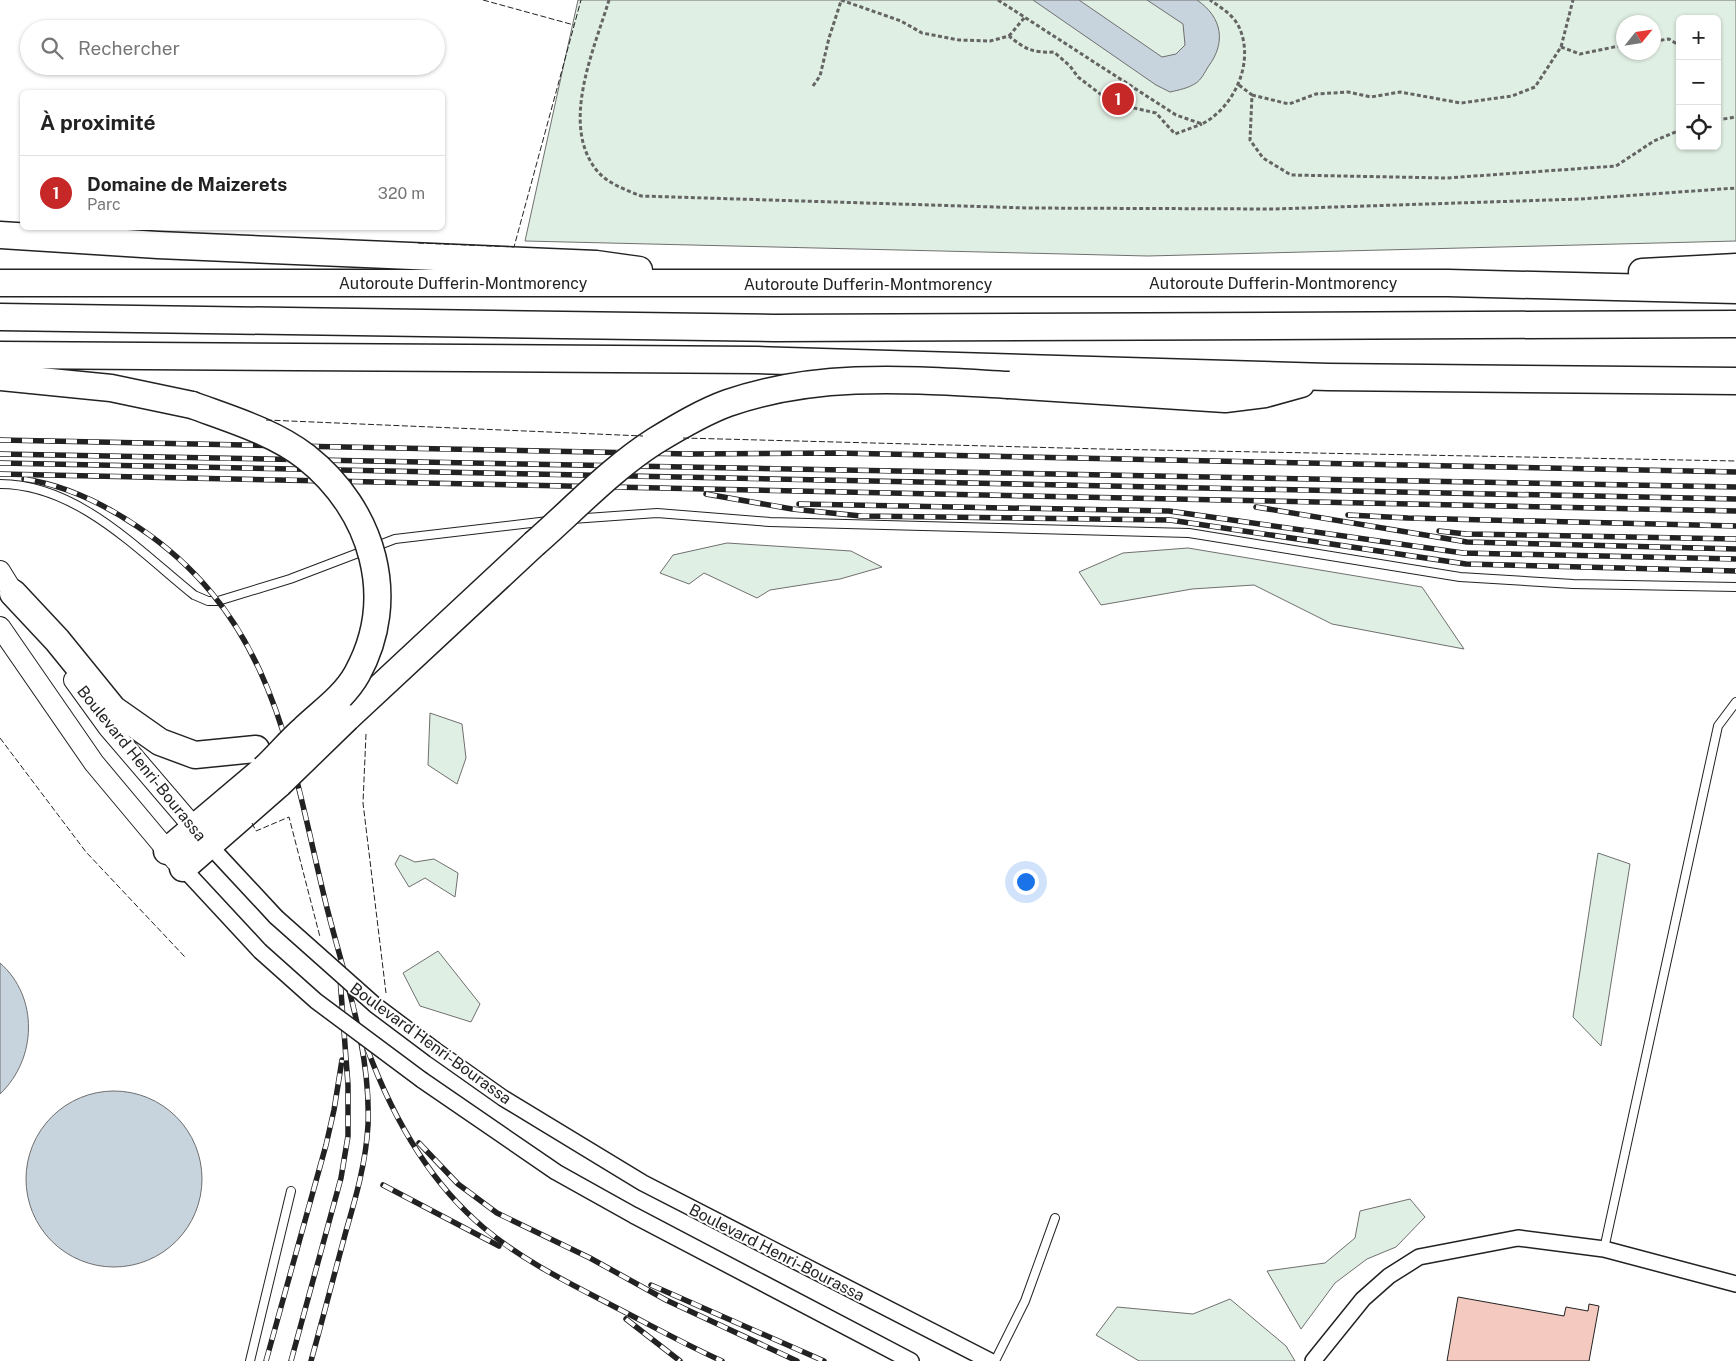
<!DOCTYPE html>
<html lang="fr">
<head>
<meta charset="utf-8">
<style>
	:root { --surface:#fff; --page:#f2f2f2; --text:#222; --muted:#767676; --line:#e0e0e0; --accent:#c62828 }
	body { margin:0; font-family:"Public Sans",sans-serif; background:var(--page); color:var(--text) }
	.controls { position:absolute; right:15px; top:15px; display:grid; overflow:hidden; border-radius:8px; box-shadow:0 1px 4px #0004 }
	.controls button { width:45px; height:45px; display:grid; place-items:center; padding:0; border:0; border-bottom:1px solid var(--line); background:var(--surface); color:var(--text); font:25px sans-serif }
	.compass { position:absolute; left:1616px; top:15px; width:45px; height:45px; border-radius:50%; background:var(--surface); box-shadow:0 1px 4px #0004; rotate:60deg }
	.you { position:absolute; left:1025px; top:881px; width:18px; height:18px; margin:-12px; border:4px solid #fff; border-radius:50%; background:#1a73e8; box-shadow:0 0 0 8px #1a73e833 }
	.badge { display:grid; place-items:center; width:32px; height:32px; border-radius:50%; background:var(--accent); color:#fff; font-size:16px; font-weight:700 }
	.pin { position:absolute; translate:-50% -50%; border:2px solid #fff; box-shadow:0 1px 5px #0006 }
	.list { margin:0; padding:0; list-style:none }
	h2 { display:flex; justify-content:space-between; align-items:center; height:65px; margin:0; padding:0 20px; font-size:21px }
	h2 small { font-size:16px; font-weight:400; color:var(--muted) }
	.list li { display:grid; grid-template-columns:32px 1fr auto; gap:15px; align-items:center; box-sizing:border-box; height:75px; padding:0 20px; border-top:1px solid var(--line) }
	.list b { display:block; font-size:19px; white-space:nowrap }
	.list p { margin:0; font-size:16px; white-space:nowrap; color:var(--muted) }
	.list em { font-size:16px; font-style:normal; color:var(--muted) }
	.icon { flex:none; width:28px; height:28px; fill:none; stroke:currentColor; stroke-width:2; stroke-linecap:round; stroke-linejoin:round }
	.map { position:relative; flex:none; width:1736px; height:1361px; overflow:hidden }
	.search { position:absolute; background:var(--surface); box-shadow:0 1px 4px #0004; left:20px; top:20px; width:425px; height:55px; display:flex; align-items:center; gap:12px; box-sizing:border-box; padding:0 18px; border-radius:28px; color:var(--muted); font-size:19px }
	.panel { position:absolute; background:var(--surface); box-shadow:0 1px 4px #0004; left:20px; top:90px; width:425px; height:140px; border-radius:8px }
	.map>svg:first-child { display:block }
	.green { fill:#e0efe3; stroke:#6f6f6f; fill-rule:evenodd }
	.water { fill:#c7d3dd; stroke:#6f6f6f }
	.building { fill:#f3c9c0; stroke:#222 }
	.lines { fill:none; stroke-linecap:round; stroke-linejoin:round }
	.service-casing { stroke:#222; stroke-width:10 }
	.minor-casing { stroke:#222; stroke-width:18 }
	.secondary-casing { stroke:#222; stroke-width:22 }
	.motorway-casing { stroke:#222; stroke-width:29 }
	.path { stroke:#646464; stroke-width:3; stroke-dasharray:4 2.5; stroke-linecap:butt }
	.service { stroke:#fff; stroke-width:8 }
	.minor { stroke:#fff; stroke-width:15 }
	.secondary { stroke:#fff; stroke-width:20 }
	.motorway { stroke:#fff; stroke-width:26 }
	.rail-casing { stroke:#222; stroke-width:5.5 }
	.rail { stroke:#fff; stroke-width:4; stroke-dasharray:11; stroke-linecap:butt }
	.minor-bridge-casing { stroke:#222; stroke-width:18; stroke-linecap:butt }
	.motorway-bridge-casing { stroke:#222; stroke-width:29; stroke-linecap:butt }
	.minor-bridge { stroke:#fff; stroke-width:15 }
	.motorway-bridge { stroke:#fff; stroke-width:26 }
	.fence { stroke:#222; stroke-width:1; stroke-dasharray:6 2.5; stroke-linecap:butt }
	.labels { text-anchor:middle; stroke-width:4; stroke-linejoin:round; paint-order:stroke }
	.street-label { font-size:16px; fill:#222; stroke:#fff }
</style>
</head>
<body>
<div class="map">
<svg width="1736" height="1361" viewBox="0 0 1736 1361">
	<rect width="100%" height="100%" fill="#fff"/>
	<!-- green -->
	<g class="green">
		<path d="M578,0H1736V241L1148,256L525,241ZM1680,19H1717V146H1680ZM1624,22H1654V52H1624Z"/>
		<path d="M727,543L851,551L882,567L840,579L770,590L757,598L704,573L689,584L660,573L673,555Z"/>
		<path d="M1188,548L1422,587L1464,649L1332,624L1254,585L1192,589L1101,605L1079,572L1123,553Z"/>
		<path d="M430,713L462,724L466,758L457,784L428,765Z"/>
		<path d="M1598,853L1630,864L1601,1046L1573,1017Z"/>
		<path d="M400,855L415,862L434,859L458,873L455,897L425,878L409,887L395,864Z"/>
		<path d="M438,951L480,1004L471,1022L420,1006L403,973Z"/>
		<path d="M1410,1199L1425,1217L1396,1247L1367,1259L1335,1283L1301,1329L1267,1271L1325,1263L1355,1238L1360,1211Z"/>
		<path d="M1230,1299L1286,1346L1295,1361H1139L1096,1335L1117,1307L1193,1314Z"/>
	</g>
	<!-- water -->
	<g class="water">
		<path d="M1033,0H1079L1162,57L1176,54L1185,45L1183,24L1147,0H1197C1223,18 1226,43 1208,67C1205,72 1201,80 1196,83C1189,88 1179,90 1170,92L1156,85Z"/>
		<path d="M0,963C39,997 37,1059 0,1094Z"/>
		<circle cx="114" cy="1179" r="88"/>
	</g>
	<!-- building -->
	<path class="building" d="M1458,1297L1564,1316L1566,1307L1588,1311L1589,1304L1599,1306L1589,1361H1447Z"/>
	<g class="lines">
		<!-- service casing -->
		<g class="service-casing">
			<g id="service">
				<path d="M0,484C77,484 138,550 194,595L208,601H218L290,579L395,539L548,521"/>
				<path d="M572,519L657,513L770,522L1189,533L1460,577L1573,584L1736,587"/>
				<path d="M1604,1249L1718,726L1736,702"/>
				<path d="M250,1361L291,1191"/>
				<path d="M995,1361L1025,1301L1055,1218"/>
			</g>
		</g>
		<!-- minor casing -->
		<g class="minor-casing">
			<g id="minor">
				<path d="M210,846L276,917"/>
				<path d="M183,868L260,951"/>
				<path d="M435,1050L503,1098L643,1183L990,1361"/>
				<path d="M422,1080L556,1172L633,1215L911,1361"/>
				<path d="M1313,1361L1363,1299L1389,1276L1419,1257L1518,1238L1604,1249L1736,1284"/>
			</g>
		</g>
		<!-- secondary casing -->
		<g class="secondary-casing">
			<g id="secondary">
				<path d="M0,571L21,605"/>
				<path d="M0,627L94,763L176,861"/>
				<path d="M74,680L108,727L203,838"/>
			</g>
		</g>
		<!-- motorway casing -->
		<g class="motorway-casing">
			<g id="motorway">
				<path d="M0,235L158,245L596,264L639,270"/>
				<path d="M1642,272L1736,267"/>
				<path d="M0,283H1448L1736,290"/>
				<path d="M0,317L774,328L1736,324"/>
				<path d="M0,355L757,360L1328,377L1736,381"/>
				<path d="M0,377L111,388L192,405"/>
				<path d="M1009,385L1225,399L1265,394L1301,384"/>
				<path d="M13,593L57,640L113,709L160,742L195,755L256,749"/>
				<path d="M347,718L534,544"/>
				<path d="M167,851L264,769"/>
				<path d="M183,868L279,784"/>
			</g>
		</g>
		<!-- path -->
		<g class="path">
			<path d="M609,0C594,50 559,126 598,172C609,184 626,190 641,196L1027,208L1274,209L1580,199L1736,188"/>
			<path d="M841,0L901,21L922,33L959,40L990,41L1009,36C1025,49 1032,53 1054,52L1070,66L1078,77L1112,103L1156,113L1175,134L1202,124"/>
			<path d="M998,0L1176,115L1202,124C1235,107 1256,60 1238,25C1232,14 1220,7 1210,0"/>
			<path d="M1009,36L1025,17"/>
			<path d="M1654,41L1669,39L1680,46"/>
			<path d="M1561,47L1580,54L1624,45"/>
			<path d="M1239,85L1252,95L1250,140L1263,158L1291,175L1447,178L1616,166L1654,141L1680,130"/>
			<path d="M813,86L820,76L829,38L841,1"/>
			<path d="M1252,95L1289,104L1316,94L1348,92L1371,97L1400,92L1461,103L1512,96L1535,87L1561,47L1573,0"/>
			<path d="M1717,120L1736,117"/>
		</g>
		<!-- service -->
		<use href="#service" class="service"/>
		<!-- minor -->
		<use href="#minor" class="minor"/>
		<!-- secondary -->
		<use href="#secondary" class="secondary"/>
		<!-- motorway -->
		<use href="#motorway" class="motorway"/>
		<!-- rail casing -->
		<g class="rail-casing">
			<g id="rail">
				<path d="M0,440L689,454L836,453L1736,472"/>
				<path d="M0,454L1736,487"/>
				<path d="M0,463L1736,499"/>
				<path d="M0,474L1736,511"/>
				<path d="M24,479C65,485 104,504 138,527C277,620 290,759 327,908C345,979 371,1051 368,1125C366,1162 356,1197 346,1231C334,1275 323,1318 311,1361"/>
				<path d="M706,494L792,509L861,516L1170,520L1466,564L1736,571"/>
				<path d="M799,504L1169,511L1463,553L1736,559"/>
				<path d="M1256,507L1467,542L1736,549"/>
				<path d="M1348,515L1408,518L1736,526"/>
				<path d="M1439,531L1466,534L1736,539"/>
				<path d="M367,1048C392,1116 428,1181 484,1228C523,1261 571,1284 617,1308C652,1326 686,1345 722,1361"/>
				<path d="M419,1143L458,1184L497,1213L590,1258L666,1300L797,1361"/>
				<path d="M383,1185L499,1246"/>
				<path d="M651,1285L824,1361"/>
				<path d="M626,1319L680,1361"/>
				<path d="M266,1361L326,1145L334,1110L342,1060"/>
				<path d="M291,1361L341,1178L348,1136V1085L340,978"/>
			</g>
		</g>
		<!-- rail -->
		<use href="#rail" class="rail"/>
		<!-- minor-bridge casing -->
		<g class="minor-bridge-casing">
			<g id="minor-bridge">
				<path d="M276,917L375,1005L435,1050"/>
				<path d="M260,951L316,1001L422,1080"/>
			</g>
		</g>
		<!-- motorway-bridge casing -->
		<g class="motorway-bridge-casing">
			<g id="motorway-bridge">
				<path d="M192,405C230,419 274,432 306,457C373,510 399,598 357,674C344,697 323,711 304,729C290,741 278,756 264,769"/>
				<path d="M534,544C573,510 611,469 655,441C678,427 703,412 728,403C820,371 915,380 1009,385"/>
				<path d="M279,784L347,718"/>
			</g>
		</g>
		<!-- minor-bridge -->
		<use href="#minor-bridge" class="minor-bridge"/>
		<!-- motorway-bridge -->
		<use href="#motorway-bridge" class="motorway-bridge"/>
		<!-- fence -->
		<g class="fence">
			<path d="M483,0L574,25"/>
			<path d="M418,243L514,247L581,0"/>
			<path d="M266,420L643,436"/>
			<path d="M683,438L1102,449L1736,461"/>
			<path d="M366,734L363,803L386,993"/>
			<path d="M0,738L86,852L185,957"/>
			<path d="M252,823L256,831L289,817L320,937"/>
		</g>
	</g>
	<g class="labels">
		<!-- street labels -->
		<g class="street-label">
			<text x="463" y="289">Autoroute Dufferin-Montmorency</text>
			<text x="1273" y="289">Autoroute Dufferin-Montmorency</text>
			<text x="868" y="290">Autoroute Dufferin-Montmorency</text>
			<text transform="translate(142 763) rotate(51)" y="6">Boulevard Henri-Bourassa</text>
			<text transform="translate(431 1043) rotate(36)" y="6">Boulevard Henri-Bourassa</text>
			<text transform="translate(777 1252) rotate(27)" y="6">Boulevard Henri-Bourassa</text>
		</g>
	</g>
</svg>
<div class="controls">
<button>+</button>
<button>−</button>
<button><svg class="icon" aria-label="locate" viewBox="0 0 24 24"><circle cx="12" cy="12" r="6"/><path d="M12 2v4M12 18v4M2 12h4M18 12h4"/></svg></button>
</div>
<svg class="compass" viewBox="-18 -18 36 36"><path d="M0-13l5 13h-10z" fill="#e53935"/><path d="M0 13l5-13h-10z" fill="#767676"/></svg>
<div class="you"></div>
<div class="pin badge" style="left:1118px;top:99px">1</div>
<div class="search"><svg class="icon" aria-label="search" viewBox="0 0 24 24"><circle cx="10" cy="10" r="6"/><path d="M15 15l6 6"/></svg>Rechercher</div>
<section class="panel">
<h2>À proximité<small></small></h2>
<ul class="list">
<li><span class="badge">1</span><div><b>Domaine de Maizerets</b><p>Parc</p></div><em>320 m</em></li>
</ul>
</section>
</div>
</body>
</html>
